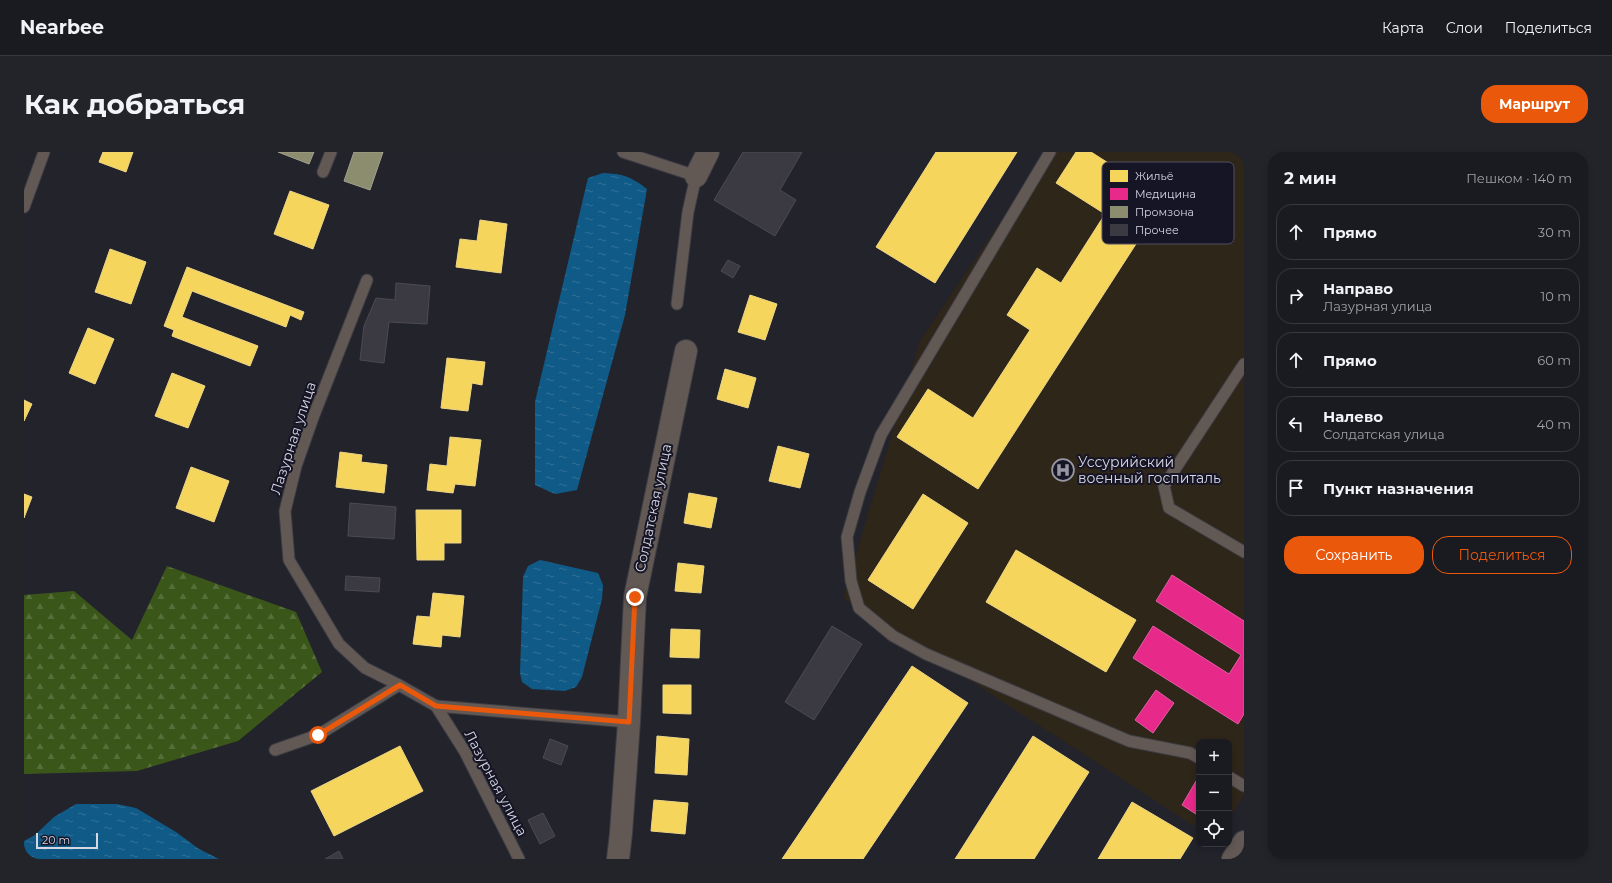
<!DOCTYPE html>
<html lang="ru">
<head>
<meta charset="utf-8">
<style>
	:root { --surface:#1a1a21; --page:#23232a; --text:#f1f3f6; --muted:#9fa1a5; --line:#38383f; --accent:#ea580c }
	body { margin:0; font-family:Montserrat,sans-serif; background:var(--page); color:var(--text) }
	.controls { position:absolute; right:12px; bottom:12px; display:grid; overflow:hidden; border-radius:8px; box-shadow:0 2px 6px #0003 }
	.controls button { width:36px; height:36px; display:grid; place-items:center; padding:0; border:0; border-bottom:1px solid var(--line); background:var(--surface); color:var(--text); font:20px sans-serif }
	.scale { position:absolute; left:12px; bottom:10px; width:62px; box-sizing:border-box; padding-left:4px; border:2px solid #d7d7e4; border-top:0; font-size:11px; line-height:14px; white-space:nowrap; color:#d7d7e4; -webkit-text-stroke:3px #161526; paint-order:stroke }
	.stop { position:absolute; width:12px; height:12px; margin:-9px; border:3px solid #ea580c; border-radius:50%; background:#fff }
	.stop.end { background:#ea580c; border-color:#fff; box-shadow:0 1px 4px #0008 }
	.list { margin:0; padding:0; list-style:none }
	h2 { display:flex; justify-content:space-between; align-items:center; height:52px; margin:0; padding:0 16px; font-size:17px }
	h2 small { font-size:13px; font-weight:400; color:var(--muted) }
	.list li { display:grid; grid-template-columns:26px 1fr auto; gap:12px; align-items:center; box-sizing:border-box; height:56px; margin:0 8px 8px; padding:0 8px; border:1px solid var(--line); border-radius:16px }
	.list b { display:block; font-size:15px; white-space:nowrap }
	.list p { margin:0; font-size:13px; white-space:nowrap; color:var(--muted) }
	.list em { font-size:13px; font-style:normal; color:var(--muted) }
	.actions { display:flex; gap:8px; padding:12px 16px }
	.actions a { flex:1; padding:9px 0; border:1px solid var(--accent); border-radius:16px; text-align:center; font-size:14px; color:var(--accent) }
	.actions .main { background:var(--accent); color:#fff }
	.icon { flex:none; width:22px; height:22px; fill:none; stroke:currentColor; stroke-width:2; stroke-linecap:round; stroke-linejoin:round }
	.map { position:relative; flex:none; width:1220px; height:707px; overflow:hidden; border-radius:16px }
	header { display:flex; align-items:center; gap:24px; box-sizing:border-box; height:56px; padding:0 20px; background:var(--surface); border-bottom:1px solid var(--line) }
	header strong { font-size:19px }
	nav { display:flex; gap:22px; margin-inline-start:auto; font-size:14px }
	.intro { display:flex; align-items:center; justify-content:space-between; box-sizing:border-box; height:96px; padding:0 24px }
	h1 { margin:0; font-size:28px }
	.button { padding:10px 18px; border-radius:16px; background:var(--accent); color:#fff; font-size:14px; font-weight:700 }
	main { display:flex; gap:24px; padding:0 24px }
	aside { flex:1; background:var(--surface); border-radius:16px; box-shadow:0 2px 6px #0003 }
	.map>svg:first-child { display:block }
	.medical { fill:#2f261a }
	.forest { fill:url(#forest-firs) }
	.water { fill:url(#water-ripples) }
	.homes { fill:#f6d55c; stroke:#edd685 }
	.health { fill:#e7298a; stroke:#e25da5 }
	.industry { fill:#8c8c6e; stroke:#a2a291 }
	.building { fill:#3b3941; stroke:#4c4a52 }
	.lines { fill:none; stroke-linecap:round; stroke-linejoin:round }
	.service-casing { stroke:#3d3d45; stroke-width:13 }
	.minor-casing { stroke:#3d3d45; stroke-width:24 }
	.tertiary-casing { stroke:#3d3d45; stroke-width:24 }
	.service { stroke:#625955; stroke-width:11 }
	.minor { stroke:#625955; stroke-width:22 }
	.tertiary { stroke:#625955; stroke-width:22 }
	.route { stroke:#ea580c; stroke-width:5 }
	.labels { text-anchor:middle; stroke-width:4; stroke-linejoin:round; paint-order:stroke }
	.street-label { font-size:14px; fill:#d7d7e4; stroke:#161526 }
	.poi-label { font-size:14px; fill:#d7d7e4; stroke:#161526; text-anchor:start }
	.key { fill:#161526; stroke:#504f5f; stroke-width:1 }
	.key-label { font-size:11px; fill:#d7d7e4 }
</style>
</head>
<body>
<header>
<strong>Nearbee</strong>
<nav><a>Карта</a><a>Слои</a><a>Поделиться</a></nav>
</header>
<div class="intro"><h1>Как добраться</h1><a class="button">Маршрут</a></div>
<main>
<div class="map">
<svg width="1220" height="707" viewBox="0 0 1220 707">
	<defs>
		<pattern id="forest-firs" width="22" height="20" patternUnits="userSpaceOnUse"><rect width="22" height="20" fill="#3a5719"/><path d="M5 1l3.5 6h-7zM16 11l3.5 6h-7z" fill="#566e3a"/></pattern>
		<pattern id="water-ripples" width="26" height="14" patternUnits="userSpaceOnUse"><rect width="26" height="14" fill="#105a87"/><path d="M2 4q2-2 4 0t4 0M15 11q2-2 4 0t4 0" fill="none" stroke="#327198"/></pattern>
	</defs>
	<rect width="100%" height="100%" fill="#23232c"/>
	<!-- medical -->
	<path class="medical" d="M1023,0H1220V643L1205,666V590H1175V677L819,446L896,189Z"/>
	<!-- forest -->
	<path class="forest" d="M143,414L272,460L298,520L214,589L113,619L0,622V443L50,439L108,488Z"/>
	<!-- water -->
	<g class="water">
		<path d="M579,21C599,22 606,24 623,37L601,163L553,338L531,342L511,333V250L564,26Z"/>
		<path d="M516,408L574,421L579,433L578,447L558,525L552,535L541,539L508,537L498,530L496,521L499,425L504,414Z"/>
		<path d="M52,652H93L112,656L152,680L175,697L195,707H0V689L11,683L30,665Z"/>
	</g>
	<!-- homes -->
	<g class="homes">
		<path d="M79,0H109L102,20L75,10Z"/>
		<path d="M912,0H993L911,131L852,95Z"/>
		<path d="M1052,0H1067L1141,47L954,337L873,285L904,237L949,266L1006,178L983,163L1013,116L1037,131L1081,62L1032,31Z"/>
		<path d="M266,39L305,53L289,97L250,82Z"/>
		<path d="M456,68L483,72L477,121L432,115L436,87L453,89Z"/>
		<path d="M86,97L122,110L107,152L71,140Z"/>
		<path d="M163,115L280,160L277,168L266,163L262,175L168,139L158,165L234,194L226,214L148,184L150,178L140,174Z"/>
		<path d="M726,143L753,152L741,188L714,180Z"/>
		<path d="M64,176L90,187L71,232L45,221Z"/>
		<path d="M423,206L461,210L458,233L448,231L444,259L417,256Z"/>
		<path d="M701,217L732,226L724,256L693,247Z"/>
		<path d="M148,221L181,234L164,276L131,264Z"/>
		<path d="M0,248L8,252L0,269Z"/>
		<path d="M426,285L457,288L451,334L431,332L429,341L403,338L406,312L423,314Z"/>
		<path d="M754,294L785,302L776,336L745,329Z"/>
		<path d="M316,300L338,303L337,310L363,313L360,341L312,335Z"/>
		<path d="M167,315L205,329L190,370L152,356Z"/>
		<path d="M665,341L693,346L687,376L660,371Z"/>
		<path d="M0,342L8,345L0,366Z"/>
		<path d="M899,342L944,371L889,457L844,428Z"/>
		<path d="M392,358H437V391H420V408H393Z"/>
		<path d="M992,398L1112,468L1082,520L962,450Z"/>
		<path d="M654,411L680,414L677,441L651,439Z"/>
		<path d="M409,441L440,444L436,485L418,483L417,495L389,492L393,464L406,465Z"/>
		<path d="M647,477L676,478L675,506L646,505Z"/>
		<path d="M888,514L944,551L839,707H758Z"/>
		<path d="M639,533H667V562L639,561Z"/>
		<path d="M633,584L665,587L663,623L631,621Z"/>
		<path d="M1009,584L1065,620L1010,707H931Z"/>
		<path d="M376,594L399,639L310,684L287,639Z"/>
		<path d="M630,648L664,651L661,682L627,679Z"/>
		<path d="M1108,650L1169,686L1156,707H1074Z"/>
	</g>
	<!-- health -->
	<g class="health">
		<path d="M1148,423L1220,469V562L1214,572L1109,506L1129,474L1205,522L1217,503L1132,449Z"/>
		<path d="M1132,538L1150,551L1129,581L1111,568Z"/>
		<path d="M1175,624V664L1158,653Z"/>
	</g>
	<!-- industry -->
	<g class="industry">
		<path d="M254,0H290L285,12Z"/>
		<path d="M330,0H359L346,38L320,29Z"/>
	</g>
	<!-- building -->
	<g class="building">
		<path d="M719,0H778L756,38L772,48L751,84L690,48Z"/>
		<path d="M704,108L716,114L709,126L697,119Z"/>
		<path d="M372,131L406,134L403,172L365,170L360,211L336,208L340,174L352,146L371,148Z"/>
		<path d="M326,351L372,355L370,387L324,384Z"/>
		<path d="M322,424L356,426L355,440L321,438Z"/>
		<path d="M808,474L838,492L790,568L761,550Z"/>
		<path d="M526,587L544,594L537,613L519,606Z"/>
		<path d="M519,661L531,684L516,692L504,668Z"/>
		<path d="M315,699L319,707H301Z"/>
	</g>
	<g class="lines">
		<!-- service casing -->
		<g class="service-casing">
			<g id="service">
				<path d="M599,0L672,24L664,60L653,152"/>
				<path d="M1026,0L857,283L836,340L823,385L827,429L835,456L869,484L902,502L1105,589L1166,601L1175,606"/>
				<path d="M299,20L307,0"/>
				<path d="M0,55L20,0"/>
				<path d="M343,128L290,263L272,314L261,359L265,408L315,492L341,516L375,533L412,554L441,600L495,707"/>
				<path d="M1220,212L1140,334L1145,356L1220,400"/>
				<path d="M412,554L605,570"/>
				<path d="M251,598L294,583L375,533"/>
				<path d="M1205,625L1220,634"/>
			</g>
		</g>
		<!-- minor casing -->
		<g class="minor-casing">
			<g id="minor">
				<path d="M672,24L684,0"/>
				<path d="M594,707L597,681L605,570L611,445L662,199"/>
			</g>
		</g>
		<!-- tertiary casing -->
		<g class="tertiary-casing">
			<path id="tertiary" d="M1209,707L1220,690"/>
		</g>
		<!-- service -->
		<use href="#service" class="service"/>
		<!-- minor -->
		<use href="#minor" class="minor"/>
		<!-- tertiary -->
		<use href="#tertiary" class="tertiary"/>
	</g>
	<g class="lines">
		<!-- route -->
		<path class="route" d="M294,583L376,533L412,554L605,570L611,445"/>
	</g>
	<!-- icons -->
	<defs>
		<g id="hospital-ring" transform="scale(1.15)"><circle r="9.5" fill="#161526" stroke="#9898a4" stroke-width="1.5"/><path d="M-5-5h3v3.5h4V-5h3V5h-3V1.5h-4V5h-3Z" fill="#9898a4"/></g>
	</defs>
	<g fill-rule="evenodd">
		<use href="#hospital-ring" x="1039" y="318"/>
	</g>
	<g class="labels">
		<!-- street labels -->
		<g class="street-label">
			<text transform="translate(269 286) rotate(-72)" y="5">Лазурная улица</text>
			<text transform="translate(629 356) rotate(-78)" y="5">Солдатская улица</text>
			<text transform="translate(472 631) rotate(62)" y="5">Лазурная улица</text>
		</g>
		<!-- poi labels -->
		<g class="poi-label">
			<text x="1054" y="315">Уссурийский<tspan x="1054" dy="16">военный госпиталь</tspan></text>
		</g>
	</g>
	<!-- legend -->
	<rect x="1078" y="10" width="132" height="82" rx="6" class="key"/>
	<rect x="1086" y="18" width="18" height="12" fill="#f6d55c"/>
	<rect x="1086" y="36" width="18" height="12" fill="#e7298a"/>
	<rect x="1086" y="54" width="18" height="12" fill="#8c8c6e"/>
	<rect x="1086" y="72" width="18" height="12" fill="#3b3941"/>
	<g class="key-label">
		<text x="1111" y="28">Жильё</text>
		<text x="1111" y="46">Медицина</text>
		<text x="1111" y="64">Промзона</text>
		<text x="1111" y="82">Прочее</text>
	</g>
</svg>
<div class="controls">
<button>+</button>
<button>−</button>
<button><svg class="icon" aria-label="locate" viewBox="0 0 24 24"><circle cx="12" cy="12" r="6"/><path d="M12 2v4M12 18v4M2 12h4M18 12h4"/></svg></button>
</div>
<div class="scale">20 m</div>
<div class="stop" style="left:294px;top:583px"></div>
<div class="stop end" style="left:611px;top:445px"></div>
</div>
<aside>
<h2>2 мин<small>Пешком · 140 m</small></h2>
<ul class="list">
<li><svg class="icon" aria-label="ahead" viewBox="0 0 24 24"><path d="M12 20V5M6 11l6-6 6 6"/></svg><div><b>Прямо</b></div><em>30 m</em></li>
<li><svg class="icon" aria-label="right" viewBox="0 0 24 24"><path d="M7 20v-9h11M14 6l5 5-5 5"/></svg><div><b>Направо</b><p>Лазурная улица</p></div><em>10 m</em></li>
<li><svg class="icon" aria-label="ahead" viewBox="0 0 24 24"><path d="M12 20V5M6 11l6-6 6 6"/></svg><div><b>Прямо</b></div><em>60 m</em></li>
<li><svg class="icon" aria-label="left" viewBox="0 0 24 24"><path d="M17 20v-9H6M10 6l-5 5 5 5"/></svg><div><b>Налево</b><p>Солдатская улица</p></div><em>40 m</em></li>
<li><svg class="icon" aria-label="arrive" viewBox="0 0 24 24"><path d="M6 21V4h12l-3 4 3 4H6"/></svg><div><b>Пункт назначения</b></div></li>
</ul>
<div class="actions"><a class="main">Сохранить</a><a>Поделиться</a></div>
</aside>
</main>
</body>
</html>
